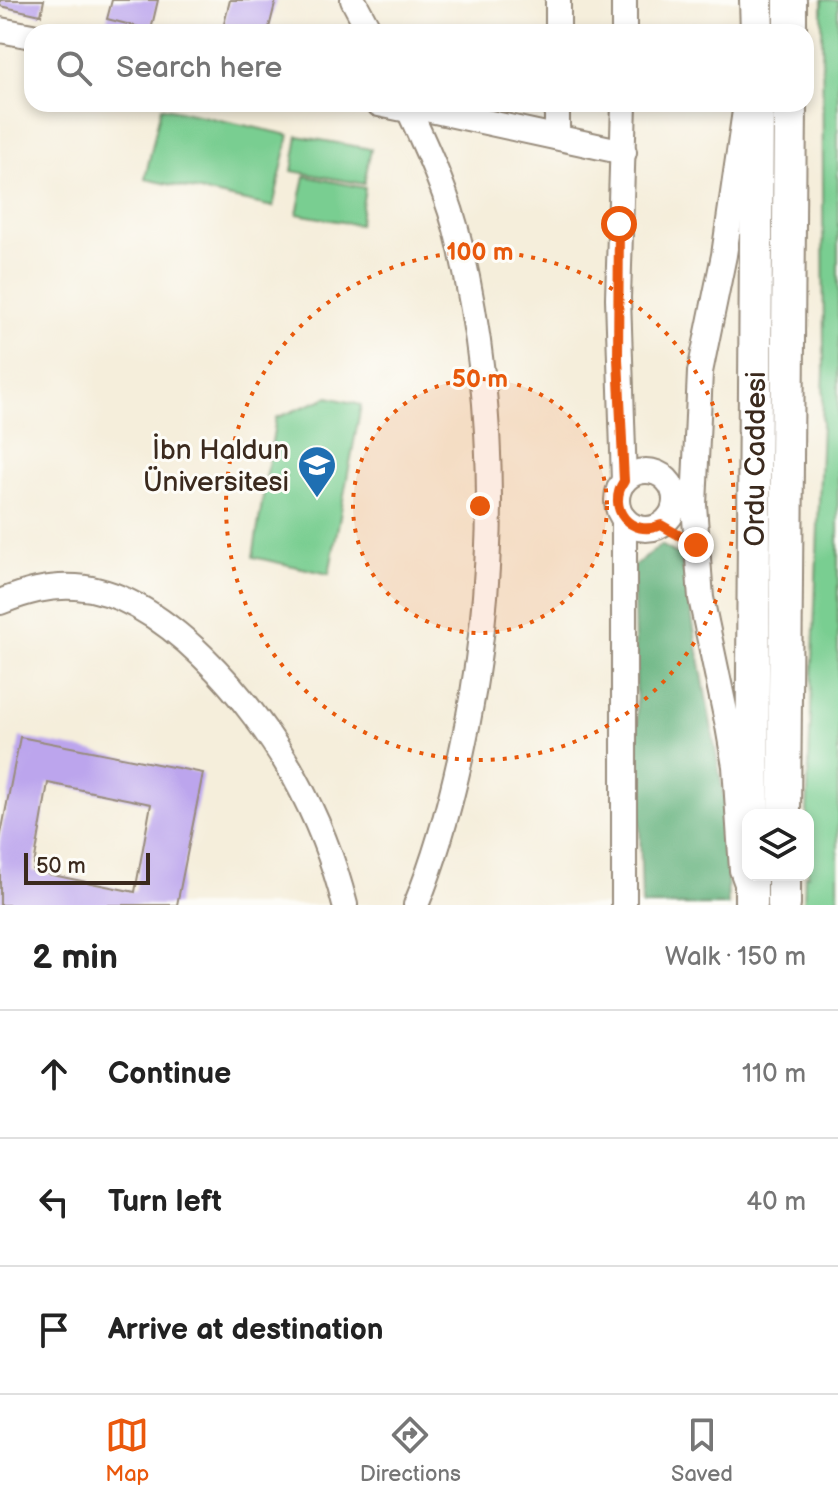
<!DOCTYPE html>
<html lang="en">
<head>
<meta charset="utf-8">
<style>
	:root { --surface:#fff; --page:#f6f6f6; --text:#222; --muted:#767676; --line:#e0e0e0; --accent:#ea580c }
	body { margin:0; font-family:"Balsamiq Sans",sans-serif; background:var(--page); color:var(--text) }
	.controls { position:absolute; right:24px; bottom:24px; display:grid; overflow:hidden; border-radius:16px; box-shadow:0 4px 12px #0003 }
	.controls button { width:72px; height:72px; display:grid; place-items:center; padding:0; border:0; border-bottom:2px solid var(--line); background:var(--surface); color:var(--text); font:40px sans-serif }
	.scale { position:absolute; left:24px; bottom:20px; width:126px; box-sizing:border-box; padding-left:8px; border:4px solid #3b2a1e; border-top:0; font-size:22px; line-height:28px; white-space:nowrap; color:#3b2a1e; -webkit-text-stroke:6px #fdfcf7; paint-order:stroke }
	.stop { position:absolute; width:24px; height:24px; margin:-18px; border:6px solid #ea580c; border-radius:50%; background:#fff }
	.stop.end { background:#ea580c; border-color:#fff; box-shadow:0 2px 8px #0008 }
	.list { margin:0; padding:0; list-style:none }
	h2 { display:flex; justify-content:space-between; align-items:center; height:104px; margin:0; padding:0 32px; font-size:34px }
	h2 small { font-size:26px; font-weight:400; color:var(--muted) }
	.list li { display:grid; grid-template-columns:52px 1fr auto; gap:24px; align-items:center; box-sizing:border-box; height:128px; padding:0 32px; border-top:2px solid var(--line) }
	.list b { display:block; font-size:30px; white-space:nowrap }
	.list em { font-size:26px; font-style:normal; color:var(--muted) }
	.icon { flex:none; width:44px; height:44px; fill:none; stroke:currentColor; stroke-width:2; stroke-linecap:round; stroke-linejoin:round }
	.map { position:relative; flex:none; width:838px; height:905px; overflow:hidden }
	.search { position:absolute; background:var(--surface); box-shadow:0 4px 12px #0003; left:24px; right:24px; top:24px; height:88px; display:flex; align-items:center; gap:20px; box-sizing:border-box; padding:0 28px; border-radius:24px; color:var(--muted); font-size:30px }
	.sheet { height:488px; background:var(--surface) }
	nav { display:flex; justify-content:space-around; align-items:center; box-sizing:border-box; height:112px; border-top:2px solid var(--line); background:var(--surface); font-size:22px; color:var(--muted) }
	nav a { display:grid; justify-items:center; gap:4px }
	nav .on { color:var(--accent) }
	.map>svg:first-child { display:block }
	.green { fill:#79ce91; stroke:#5a7c58; stroke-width:2 }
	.forest { fill:#62b17b; stroke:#4e6e4c; stroke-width:2 }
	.building { fill:#bca5ed; fill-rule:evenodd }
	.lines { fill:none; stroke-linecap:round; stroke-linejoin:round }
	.minor-casing { stroke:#988c7c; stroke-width:28 }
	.major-casing { stroke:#988c7c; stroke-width:36 }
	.minor { stroke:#fff; stroke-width:24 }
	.major { stroke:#fff; stroke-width:32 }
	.route { stroke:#ea580c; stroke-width:10 }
	.ring { fill:none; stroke:#e8590c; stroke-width:4; stroke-dasharray:4 8 }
	.labels { text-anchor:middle; stroke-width:6; stroke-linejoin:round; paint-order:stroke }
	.poi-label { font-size:28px; fill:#3b2a1e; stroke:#fdfcf7; text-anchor:end }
	.street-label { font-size:28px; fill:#3b2a1e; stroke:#fdfcf7 }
	.centre { fill:#e8590c; stroke:#fdfcf7; stroke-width:4 }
	.ring-label { font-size:24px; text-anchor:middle; font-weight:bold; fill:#e8590c; stroke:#fdfcf7; stroke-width:6; stroke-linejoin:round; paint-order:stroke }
</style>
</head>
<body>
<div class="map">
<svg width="838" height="905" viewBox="0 0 838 905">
	<rect width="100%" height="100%" fill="#fdfcf7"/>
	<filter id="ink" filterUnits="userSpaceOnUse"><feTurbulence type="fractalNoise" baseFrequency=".0125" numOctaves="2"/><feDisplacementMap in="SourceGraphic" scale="16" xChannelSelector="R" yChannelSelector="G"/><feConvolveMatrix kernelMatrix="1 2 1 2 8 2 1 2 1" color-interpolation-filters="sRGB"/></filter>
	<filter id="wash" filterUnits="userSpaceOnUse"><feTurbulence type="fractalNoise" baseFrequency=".006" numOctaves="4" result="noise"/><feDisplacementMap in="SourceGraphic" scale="32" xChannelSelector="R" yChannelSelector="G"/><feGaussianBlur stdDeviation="1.8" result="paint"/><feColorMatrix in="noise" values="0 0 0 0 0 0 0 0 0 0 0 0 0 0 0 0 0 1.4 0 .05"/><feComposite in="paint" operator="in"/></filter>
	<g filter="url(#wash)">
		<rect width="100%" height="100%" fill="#f5eedb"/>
		<!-- green -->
		<g class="green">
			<path d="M822,0H838V905H804L805,875H808L807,815L824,371Z"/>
			<path d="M161,107L289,135L273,207L145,179Z"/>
			<path d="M298,136L371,149L364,184L292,171Z"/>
			<path d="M305,176L365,188L359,225L297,214Z"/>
			<path d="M328,397L361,405L329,574L253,557L276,418Z"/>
		</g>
		<!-- forest -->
		<path class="forest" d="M661,545L681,556L726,809L728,905H642L633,567Z"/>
		<g id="blocks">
			<!-- building -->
			<g class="building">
				<path d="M0,0H44L41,15L0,6Z"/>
				<path d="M112,0H158L151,30L107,19Z"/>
				<path d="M230,0H276L268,32H222Z"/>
				<path d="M20,737L203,773L177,905H0V839ZM48,783L151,804L135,892L33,871Z"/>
			</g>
		</g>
	</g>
	<g filter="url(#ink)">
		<use href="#blocks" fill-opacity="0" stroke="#988c7c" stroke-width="2"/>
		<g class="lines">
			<!-- minor casing -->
			<g class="minor-casing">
				<g id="minor">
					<path d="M353,0L370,32"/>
					<path d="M0,30L32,36"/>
					<path d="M558,32V0"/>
					<path d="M624,32V0"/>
					<path d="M379,104L408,110L426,109L624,152"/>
					<path d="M406,104C427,149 449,196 460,245C499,412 498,587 461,755C450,805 436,857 416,905"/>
					<path d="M624,104L618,298L624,481"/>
					<path d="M746,104L724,255L700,372L694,505L701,598L728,726L735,766L742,870L750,892"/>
					<path d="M557,137V104"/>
					<circle cx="646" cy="500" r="29"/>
					<path d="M624,519V905"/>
					<path d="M0,602C25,592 49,585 76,587C164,593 254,704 294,776C316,816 334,861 345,905"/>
				</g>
			</g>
			<!-- major casing -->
			<g class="major-casing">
				<g id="major">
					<path d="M756,0L757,32"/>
					<path d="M790,32V0"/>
					<path id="s1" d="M752,815L757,104"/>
					<path d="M784,815L790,104"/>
					<path d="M751,905V875"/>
					<path d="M784,905V875"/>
				</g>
			</g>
			<!-- minor -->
			<use href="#minor" class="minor"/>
			<!-- major -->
			<use href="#major" class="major"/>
		</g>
	</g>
	<g class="lines" filter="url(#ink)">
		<!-- route -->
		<path class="route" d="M619,224L618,359L624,481C606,509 631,538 661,525L696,545"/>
	</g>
	<!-- distance rings -->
	<circle cx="480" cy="506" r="127" fill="#e8590c" fill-opacity=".12"/>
	<g class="ring">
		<circle cx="480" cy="506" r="127"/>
		<circle cx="480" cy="506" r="254"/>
	</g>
	<!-- icons -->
	<defs>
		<g id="university-pin" transform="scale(2)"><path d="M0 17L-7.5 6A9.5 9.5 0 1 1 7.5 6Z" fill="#1f6fb2" stroke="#fdfcf7"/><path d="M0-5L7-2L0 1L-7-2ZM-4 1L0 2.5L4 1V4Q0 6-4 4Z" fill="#fff"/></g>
	</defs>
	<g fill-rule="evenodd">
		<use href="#university-pin" x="317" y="465"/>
	</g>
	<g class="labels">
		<!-- poi labels -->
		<g class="poi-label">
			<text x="289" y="459">İbn Haldun<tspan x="289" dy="32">Üniversitesi</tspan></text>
		</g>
		<!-- street labels -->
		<g class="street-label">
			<text dy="10" stroke="none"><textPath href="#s1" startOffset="356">Ordu Caddesi</textPath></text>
		</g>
	</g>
	<circle cx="480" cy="506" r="12" class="centre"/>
	<g class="ring-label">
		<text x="480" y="260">100 m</text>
		<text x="480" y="387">50 m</text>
	</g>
</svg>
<div class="controls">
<button><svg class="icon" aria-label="layers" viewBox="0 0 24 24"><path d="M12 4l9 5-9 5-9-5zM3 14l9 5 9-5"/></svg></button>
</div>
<div class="scale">50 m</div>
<div class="stop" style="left:619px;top:224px"></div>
<div class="stop end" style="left:696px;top:545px"></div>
<div class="search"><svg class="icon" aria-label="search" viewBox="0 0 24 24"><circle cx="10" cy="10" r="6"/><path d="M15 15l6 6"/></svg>Search here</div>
</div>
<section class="sheet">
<h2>2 min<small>Walk · 150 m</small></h2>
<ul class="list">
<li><svg class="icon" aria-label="ahead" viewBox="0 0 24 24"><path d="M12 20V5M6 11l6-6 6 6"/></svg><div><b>Continue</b></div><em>110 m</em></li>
<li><svg class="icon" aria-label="left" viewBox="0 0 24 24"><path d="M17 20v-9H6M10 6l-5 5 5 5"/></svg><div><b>Turn left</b></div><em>40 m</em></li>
<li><svg class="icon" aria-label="arrive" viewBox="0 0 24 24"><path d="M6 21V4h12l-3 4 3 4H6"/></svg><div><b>Arrive at destination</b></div></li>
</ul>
</section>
<nav>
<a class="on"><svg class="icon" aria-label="map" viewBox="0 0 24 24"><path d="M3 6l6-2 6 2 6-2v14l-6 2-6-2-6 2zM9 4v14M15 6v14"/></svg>Map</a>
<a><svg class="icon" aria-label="directions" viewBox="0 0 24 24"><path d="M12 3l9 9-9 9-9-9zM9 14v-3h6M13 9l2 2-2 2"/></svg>Directions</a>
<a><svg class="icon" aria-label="saved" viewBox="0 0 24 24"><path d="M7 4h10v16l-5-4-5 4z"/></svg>Saved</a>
</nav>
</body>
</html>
